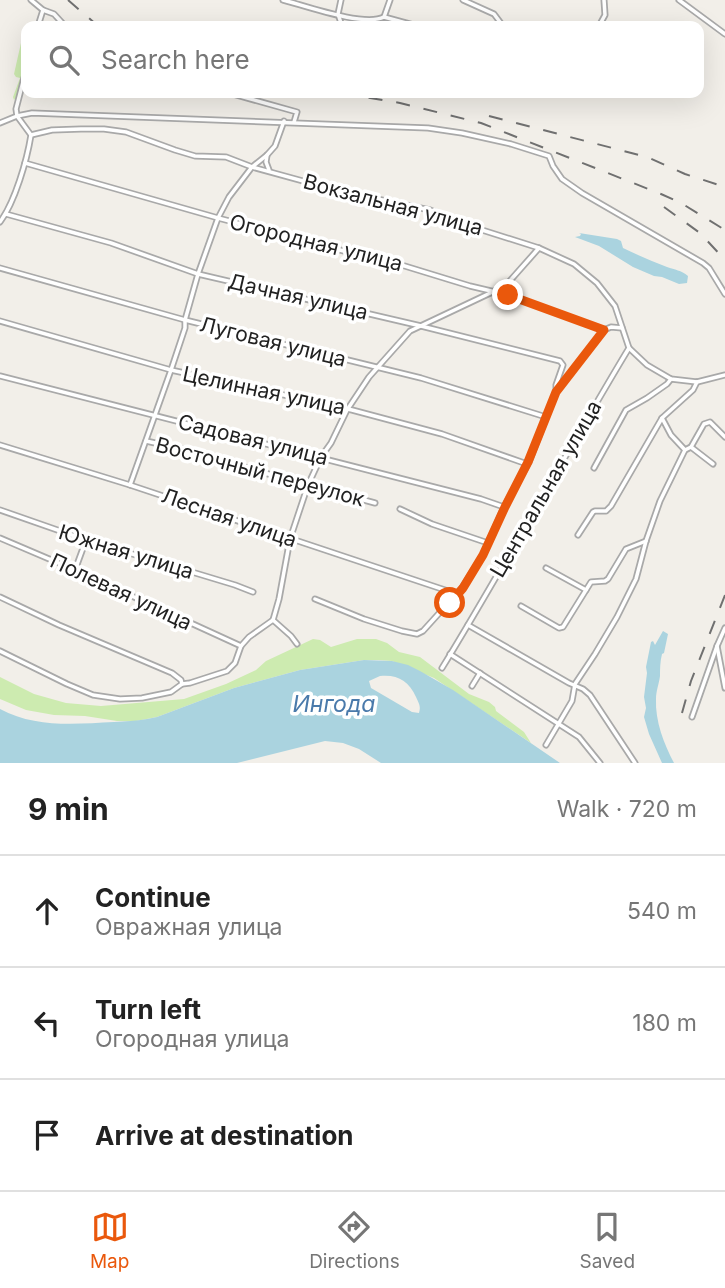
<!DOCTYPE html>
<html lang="en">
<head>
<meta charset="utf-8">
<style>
	:root { --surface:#fff; --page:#f6f6f6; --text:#222; --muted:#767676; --line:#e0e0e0; --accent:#ea580c }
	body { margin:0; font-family:Inter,sans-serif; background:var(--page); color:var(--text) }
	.stop { position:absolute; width:21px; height:21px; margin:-16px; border:5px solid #ea580c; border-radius:50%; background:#fff }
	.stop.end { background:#ea580c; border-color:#fff; box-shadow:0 2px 7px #0008 }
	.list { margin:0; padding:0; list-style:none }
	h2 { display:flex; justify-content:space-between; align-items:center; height:91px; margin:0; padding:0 28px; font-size:30px }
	h2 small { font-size:23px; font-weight:400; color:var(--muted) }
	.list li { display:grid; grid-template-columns:46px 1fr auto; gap:21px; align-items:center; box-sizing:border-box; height:112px; padding:0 28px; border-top:2px solid var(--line) }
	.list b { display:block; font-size:26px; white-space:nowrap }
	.list p { margin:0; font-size:23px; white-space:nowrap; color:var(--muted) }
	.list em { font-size:23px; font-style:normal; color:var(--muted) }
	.icon { flex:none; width:38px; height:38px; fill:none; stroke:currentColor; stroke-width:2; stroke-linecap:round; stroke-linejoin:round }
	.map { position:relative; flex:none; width:725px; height:763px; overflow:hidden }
	.search { position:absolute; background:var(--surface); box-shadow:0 7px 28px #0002; left:21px; right:21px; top:21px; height:77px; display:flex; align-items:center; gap:18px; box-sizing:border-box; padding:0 24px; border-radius:14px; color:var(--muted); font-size:26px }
	.sheet { height:427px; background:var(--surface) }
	nav { display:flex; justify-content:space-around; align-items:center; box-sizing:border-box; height:98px; border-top:2px solid var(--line); background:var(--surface); font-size:19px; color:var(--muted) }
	nav a { display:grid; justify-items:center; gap:4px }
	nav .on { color:var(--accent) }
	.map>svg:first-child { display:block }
	.grass { fill:#cdebb0 }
	.water { fill:#aad3df; fill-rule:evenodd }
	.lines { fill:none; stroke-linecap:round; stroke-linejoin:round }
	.street-casing { stroke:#a9a9a9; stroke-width:7 }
	.street { stroke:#fff; stroke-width:3.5 }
	.rail { stroke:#707070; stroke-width:2; stroke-dasharray:14 14; stroke-linecap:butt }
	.route { stroke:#ea580c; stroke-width:9 }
	.labels { text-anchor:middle; stroke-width:7; stroke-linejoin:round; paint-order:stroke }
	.street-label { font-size:21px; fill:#222; stroke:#fff }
	.water-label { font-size:23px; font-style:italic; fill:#4a7aab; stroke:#fff }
</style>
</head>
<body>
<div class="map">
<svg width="725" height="763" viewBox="0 0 725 763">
	<rect width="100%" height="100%" fill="#f2efe9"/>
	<!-- grass -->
	<g class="grass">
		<path d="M26,31V63L17,96L14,100L13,97L20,78L16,77L14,74L23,34Z"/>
		<path d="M313,639L320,640L331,647L357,639H376L387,643L399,652L420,657L469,694L489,702L495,707L496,711L524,732L531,743L434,678L392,661L378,660H364L300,670L234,688L157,717L136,721H117L85,716L54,715L26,710L0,699V677L34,694L66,703L101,706L184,699L226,684L256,670L266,661Z"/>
	</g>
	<!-- water -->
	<g class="water">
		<path d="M579,233L617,239L621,241L623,248C637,255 652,261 667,267C675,270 681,270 688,276L687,283L679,284L662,277L654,276L633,267L599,246L575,237L580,236L581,234Z"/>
		<path d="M663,631L668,634L664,653L662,654C660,662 660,669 660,676C659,684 656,691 656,699C655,721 664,744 674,763H662L649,734L644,717L646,708L644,697L647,673L646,667L651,642L653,641L655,645Z"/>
		<path d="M364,660L392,661L408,665L420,671L453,690L560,763H381L359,749L343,743L325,741L237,763H0V709C35,728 75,724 114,722C125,721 136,721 147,719L157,717L234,688L300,670ZM380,676C397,674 409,681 416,697C419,704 421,706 419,713L412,712L371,688L369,681Z"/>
	</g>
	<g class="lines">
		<!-- street casing -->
		<g class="street-casing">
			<g id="street">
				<path d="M31,0L43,10L38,26"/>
				<path d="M283,0C306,6 364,27 384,17L417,26"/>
				<path d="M341,0L338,14L342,26"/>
				<path d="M463,0L494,14L503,26"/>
				<path d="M679,0L725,34"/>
				<path d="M43,10L54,14L65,26"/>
				<path d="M384,17L390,0"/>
				<path d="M599,26L605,15L604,0"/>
				<path d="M229,93L297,112L294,122"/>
				<path d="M0,123L17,116L32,113L428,128L462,133L511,144L549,156L553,166L562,179L582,193L703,263L709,268L725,294"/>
				<path d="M31,135L52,130L81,129H104L126,132L175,150L195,156L226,157L252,167L343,192L430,210L460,223L539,248L574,264L597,283L615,306L629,348L647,365L671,379L697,382L725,375"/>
				<path d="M267,155L266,162L269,170"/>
				<path d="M25,163L218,218L355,254L372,256L470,286L508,295L604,330"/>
				<path d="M6,214L111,243L198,274L421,326L560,361L563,365L556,385V392"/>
				<path d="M0,222C15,202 27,160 31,135L17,116L16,109L26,70"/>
				<path d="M0,268L185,320L421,378L546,417"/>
				<path d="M0,321L171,370L352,410L442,434L527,464"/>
				<path d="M0,376L481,499L504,507"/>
				<path d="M662,418L671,435L685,450"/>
				<path d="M146,441L187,450L261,472L375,503"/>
				<path d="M0,445L130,485L457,594"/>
				<path d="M691,447L713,464"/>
				<path d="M594,468L626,410L647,398L667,384L671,379"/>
				<path d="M130,485L171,370L185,328V320L198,274L218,218L229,197L252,167L267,155L275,146L284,121"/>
				<path d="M400,509L432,524L488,543"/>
				<path d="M0,510L86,540L235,585L253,592"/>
				<path d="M578,535L593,512L595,511H606L611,506L662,418L693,390L697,382"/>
				<path d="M0,538L75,570L241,646"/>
				<path d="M546,568L586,590"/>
				<path d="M75,570L86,540"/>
				<path d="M0,597L59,625L172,673L181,680L182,684"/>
				<path d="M315,599L364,619L402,631L417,634L423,631L462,588L483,555L504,507L529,462L556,392L604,330L611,327L622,328"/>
				<path d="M521,606L559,628L563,627L591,582L605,581L608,579L626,549L646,541"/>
				<path d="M273,620L279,599L290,539L308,485L321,457L331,443L347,410L369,377L410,331L503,287L508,283L539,248"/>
				<path d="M273,620L291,636L297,644"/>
				<path d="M468,625L569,683L583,689L590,695L635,763"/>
				<path d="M725,628L717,646L725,688"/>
				<path d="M0,651L67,684L93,695L120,699L142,698L171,692L182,684L190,683L227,671L235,663L241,646L249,637L273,620"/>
				<path d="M450,654L579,737L600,763"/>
				<path d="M442,668C507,562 565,454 629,348"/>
				<path d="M472,686L480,673"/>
				<path d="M692,717L717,646"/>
				<path d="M546,745L572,701L575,684L595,654L617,617L636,579L646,541L660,501L685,450L691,447L704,424L710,422L725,437"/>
			</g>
		</g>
		<!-- street -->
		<use href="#street" class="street"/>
		<!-- rail -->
		<g class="rail">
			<path d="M68,0L98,26"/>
			<path d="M341,93L400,103L481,123L661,194L681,203L725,230"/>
			<path d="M489,116L647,157L685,174L725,187"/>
			<path d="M664,207L700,233L725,260"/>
			<path d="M682,713L691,681L725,595"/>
		</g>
	</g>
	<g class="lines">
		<!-- route -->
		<path class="route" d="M450,603L463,588L483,555L505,507L528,462L556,392L604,330L508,295"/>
	</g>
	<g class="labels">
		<!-- street labels -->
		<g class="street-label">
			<text transform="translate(393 205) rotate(15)" y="7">Вокзальная улица</text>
			<text transform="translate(316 243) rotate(14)" y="7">Огородная улица</text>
			<text transform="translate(298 297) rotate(13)" y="7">Дачная улица</text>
			<text transform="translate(273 342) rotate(14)" y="7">Луговая улица</text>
			<text transform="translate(264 391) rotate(12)" y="7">Целинная улица</text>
			<text transform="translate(253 440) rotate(14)" y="7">Садовая улица</text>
			<text transform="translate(260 472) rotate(15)" y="7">Восточный переулок</text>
			<text transform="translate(546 489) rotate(-60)" y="7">Центральная улица</text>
			<text transform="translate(229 518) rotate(19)" y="7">Лесная улица</text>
			<text transform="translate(126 552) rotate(17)" y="7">Южная улица</text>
			<text transform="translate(121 592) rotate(25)" y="7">Полевая улица</text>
		</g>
		<!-- water labels -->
		<g class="water-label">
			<text x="334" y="712">Ингода</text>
		</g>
	</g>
</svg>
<div class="stop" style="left:450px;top:603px"></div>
<div class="stop end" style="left:508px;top:295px"></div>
<div class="search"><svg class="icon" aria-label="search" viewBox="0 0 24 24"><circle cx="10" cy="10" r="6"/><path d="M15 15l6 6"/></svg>Search here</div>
</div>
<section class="sheet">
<h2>9 min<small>Walk · 720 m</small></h2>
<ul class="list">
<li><svg class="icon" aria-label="ahead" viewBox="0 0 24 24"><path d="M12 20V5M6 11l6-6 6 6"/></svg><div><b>Continue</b><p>Овражная улица</p></div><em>540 m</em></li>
<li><svg class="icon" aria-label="left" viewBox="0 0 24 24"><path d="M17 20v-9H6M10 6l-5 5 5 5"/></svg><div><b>Turn left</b><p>Огородная улица</p></div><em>180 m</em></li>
<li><svg class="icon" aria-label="arrive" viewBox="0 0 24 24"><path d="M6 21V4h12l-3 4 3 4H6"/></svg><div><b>Arrive at destination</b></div></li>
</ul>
</section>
<nav>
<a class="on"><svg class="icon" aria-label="map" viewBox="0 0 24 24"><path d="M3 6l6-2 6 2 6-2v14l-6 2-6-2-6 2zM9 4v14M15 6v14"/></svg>Map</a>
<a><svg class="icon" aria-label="directions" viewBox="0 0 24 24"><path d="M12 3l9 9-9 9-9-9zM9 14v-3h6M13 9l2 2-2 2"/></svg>Directions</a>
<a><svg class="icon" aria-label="saved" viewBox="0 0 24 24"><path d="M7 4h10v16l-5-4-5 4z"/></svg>Saved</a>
</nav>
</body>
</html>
